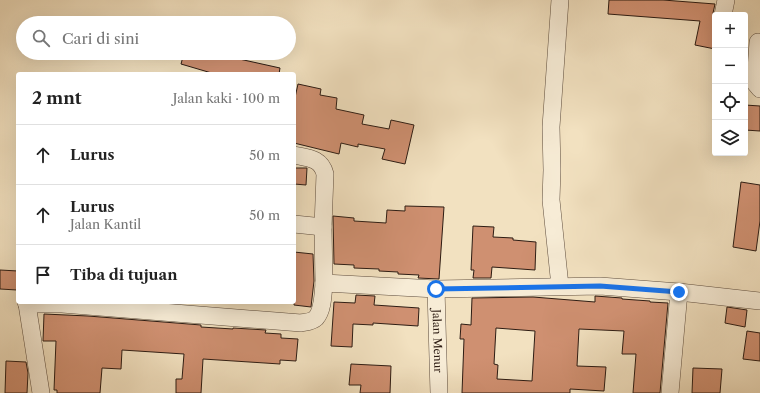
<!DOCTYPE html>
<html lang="id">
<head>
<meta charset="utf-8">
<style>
	:root { --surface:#fff; --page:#f2f2f2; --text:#222; --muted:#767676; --line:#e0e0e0 }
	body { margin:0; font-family:"Libre Caslon Text",serif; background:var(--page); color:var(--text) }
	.controls { position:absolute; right:12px; top:12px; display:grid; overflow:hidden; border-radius:4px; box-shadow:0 4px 16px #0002 }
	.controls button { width:36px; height:36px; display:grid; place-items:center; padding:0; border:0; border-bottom:1px solid var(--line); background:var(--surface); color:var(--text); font:20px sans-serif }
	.stop { position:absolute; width:12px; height:12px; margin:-9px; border:3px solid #1a73e8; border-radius:50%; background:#fff }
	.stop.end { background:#1a73e8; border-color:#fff; box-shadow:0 1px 4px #0008 }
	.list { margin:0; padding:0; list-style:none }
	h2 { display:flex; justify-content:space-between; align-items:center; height:52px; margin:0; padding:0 16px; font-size:17px }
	h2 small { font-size:13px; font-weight:400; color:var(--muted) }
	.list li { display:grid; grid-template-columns:26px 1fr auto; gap:12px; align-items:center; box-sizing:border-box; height:60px; padding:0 16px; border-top:1px solid var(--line) }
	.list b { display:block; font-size:15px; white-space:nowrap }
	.list p { margin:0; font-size:13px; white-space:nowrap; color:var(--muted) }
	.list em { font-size:13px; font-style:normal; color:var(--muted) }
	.icon { flex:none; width:22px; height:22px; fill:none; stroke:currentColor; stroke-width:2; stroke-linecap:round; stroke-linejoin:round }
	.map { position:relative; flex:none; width:760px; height:393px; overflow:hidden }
	.search { position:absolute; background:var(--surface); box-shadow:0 4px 16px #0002; left:16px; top:16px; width:280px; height:44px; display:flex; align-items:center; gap:10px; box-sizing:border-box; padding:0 14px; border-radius:22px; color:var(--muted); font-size:15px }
	.panel { position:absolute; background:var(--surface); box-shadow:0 4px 16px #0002; left:16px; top:72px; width:280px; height:232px; border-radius:4px }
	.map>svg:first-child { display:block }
	.building { fill:#cf9071; stroke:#2d1c13; fill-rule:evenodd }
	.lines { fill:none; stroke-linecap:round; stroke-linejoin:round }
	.minor-casing { stroke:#5e4d3e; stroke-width:18 }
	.minor { stroke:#f7ecd6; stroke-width:17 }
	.route { stroke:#1a73e8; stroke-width:5 }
	.labels { text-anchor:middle; stroke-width:3; stroke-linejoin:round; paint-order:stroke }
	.street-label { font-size:11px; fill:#2d1c13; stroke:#f7ecd6 }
</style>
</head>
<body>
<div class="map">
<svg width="760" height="393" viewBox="0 0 760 393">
	<rect width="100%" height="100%" fill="#f2e1c0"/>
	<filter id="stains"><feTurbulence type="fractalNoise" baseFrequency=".005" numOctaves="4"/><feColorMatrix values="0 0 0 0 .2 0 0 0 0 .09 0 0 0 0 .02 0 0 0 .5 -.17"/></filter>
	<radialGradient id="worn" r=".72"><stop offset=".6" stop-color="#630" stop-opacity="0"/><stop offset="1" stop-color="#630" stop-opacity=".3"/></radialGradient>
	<!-- building -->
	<g class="building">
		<path d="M609,0H663L715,4L713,13L715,21V49L695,45L700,21L608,14Z"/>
		<path d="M184,53H212L280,68L279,74H215L181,64Z"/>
		<path d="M298,84L321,89L320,95L337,98L336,109L364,115L362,124L389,129L391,120L414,125L405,164L382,159L385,149L358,144V147L341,143L339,154L294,143V102Z"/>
		<path d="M745,105L760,106V131L745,130Z"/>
		<path d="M294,168H307L306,185L294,184Z"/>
		<path d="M741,182L760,185V221L756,251L733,247Z"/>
		<path d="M405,206L444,207L439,279L418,278L419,275L398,274V272L379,271V269L354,268V265L334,264L333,216L354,218V221L386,223L387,210L405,211Z"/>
		<path d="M473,226L494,227L493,237L513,238V240L536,242L535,270L492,267L491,278H473L474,270H471Z"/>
		<path d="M294,252L313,254L314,281L311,307L294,305Z"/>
		<path d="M0,270L18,271L17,290L0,289Z"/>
		<path d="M356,295L375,296L374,305L419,308L418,326L373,323V325L353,324L352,347L331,346L334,302L355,303Z"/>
		<path d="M595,296L622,298V299L650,301V302L668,303L660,393H633L636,354H622L624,331L579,329L577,366L606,367L604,391L570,389V393H462L464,339H460L461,324L471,325L472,298L533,297L595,302ZM496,328L535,331L532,381L497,379L498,365L494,364Z"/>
		<path d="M727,307L747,310L745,327L725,323Z"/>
		<path d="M44,314L88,316L201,325V327L233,329V328L266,330L265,333L281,334V338L298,339L296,361L280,360V364L203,359L201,393H176V379H182L184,354L122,350L121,369L102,368L100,393H57V390H54L56,341H43Z"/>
		<path d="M747,331L760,333V361L743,359Z"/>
		<path d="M6,361L26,362L28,373L27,393H5Z"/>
		<path d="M351,364L391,366L390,393H360L361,385H349Z"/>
		<path d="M693,368L722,369L720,393H692Z"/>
	</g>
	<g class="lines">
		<!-- minor casing -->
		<g class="minor-casing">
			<g id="minor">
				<path d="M560,0L551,127L552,170L551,200L560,286"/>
				<path d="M723,15L726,0"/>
				<path d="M758,42L755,83L760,89"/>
				<path d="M294,155C308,158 321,158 325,174L323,227L324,283"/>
				<path d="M294,224L323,227"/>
				<path id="s1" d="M436,289L439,393"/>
				<path d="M26,302L27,304H62L301,323C306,322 312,322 316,318C323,310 323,294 324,283L436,289L600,286L679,292L760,301"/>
				<path d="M27,304L41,393"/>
				<path d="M670,393L679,292"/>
			</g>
		</g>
		<!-- minor -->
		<use href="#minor" class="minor"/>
	</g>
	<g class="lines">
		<!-- route -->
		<path class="route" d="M436,289L600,286L679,292"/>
	</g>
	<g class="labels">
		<!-- street labels -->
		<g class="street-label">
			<text dy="4" stroke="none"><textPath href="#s1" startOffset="52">Jalan Menur</textPath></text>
		</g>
	</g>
	<rect width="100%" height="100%" filter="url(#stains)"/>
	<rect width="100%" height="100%" fill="url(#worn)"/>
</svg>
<div class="controls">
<button>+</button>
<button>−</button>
<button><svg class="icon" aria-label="locate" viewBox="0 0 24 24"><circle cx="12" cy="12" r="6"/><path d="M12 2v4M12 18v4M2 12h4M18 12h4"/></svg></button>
<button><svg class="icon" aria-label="layers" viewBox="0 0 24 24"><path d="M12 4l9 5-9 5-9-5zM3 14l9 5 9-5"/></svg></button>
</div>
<div class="stop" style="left:436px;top:289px"></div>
<div class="stop end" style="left:679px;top:292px"></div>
<div class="search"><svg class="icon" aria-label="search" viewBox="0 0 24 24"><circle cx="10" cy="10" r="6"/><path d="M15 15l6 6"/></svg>Cari di sini</div>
<section class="panel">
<h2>2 mnt<small>Jalan kaki · 100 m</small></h2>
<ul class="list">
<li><svg class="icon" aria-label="ahead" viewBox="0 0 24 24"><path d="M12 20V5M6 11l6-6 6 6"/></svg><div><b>Lurus</b></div><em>50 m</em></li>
<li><svg class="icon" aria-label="ahead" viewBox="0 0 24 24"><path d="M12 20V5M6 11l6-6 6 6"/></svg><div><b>Lurus</b><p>Jalan Kantil</p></div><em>50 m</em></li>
<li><svg class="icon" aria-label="arrive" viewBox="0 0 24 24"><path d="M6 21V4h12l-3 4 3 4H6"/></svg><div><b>Tiba di tujuan</b></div></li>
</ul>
</section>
</div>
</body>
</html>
